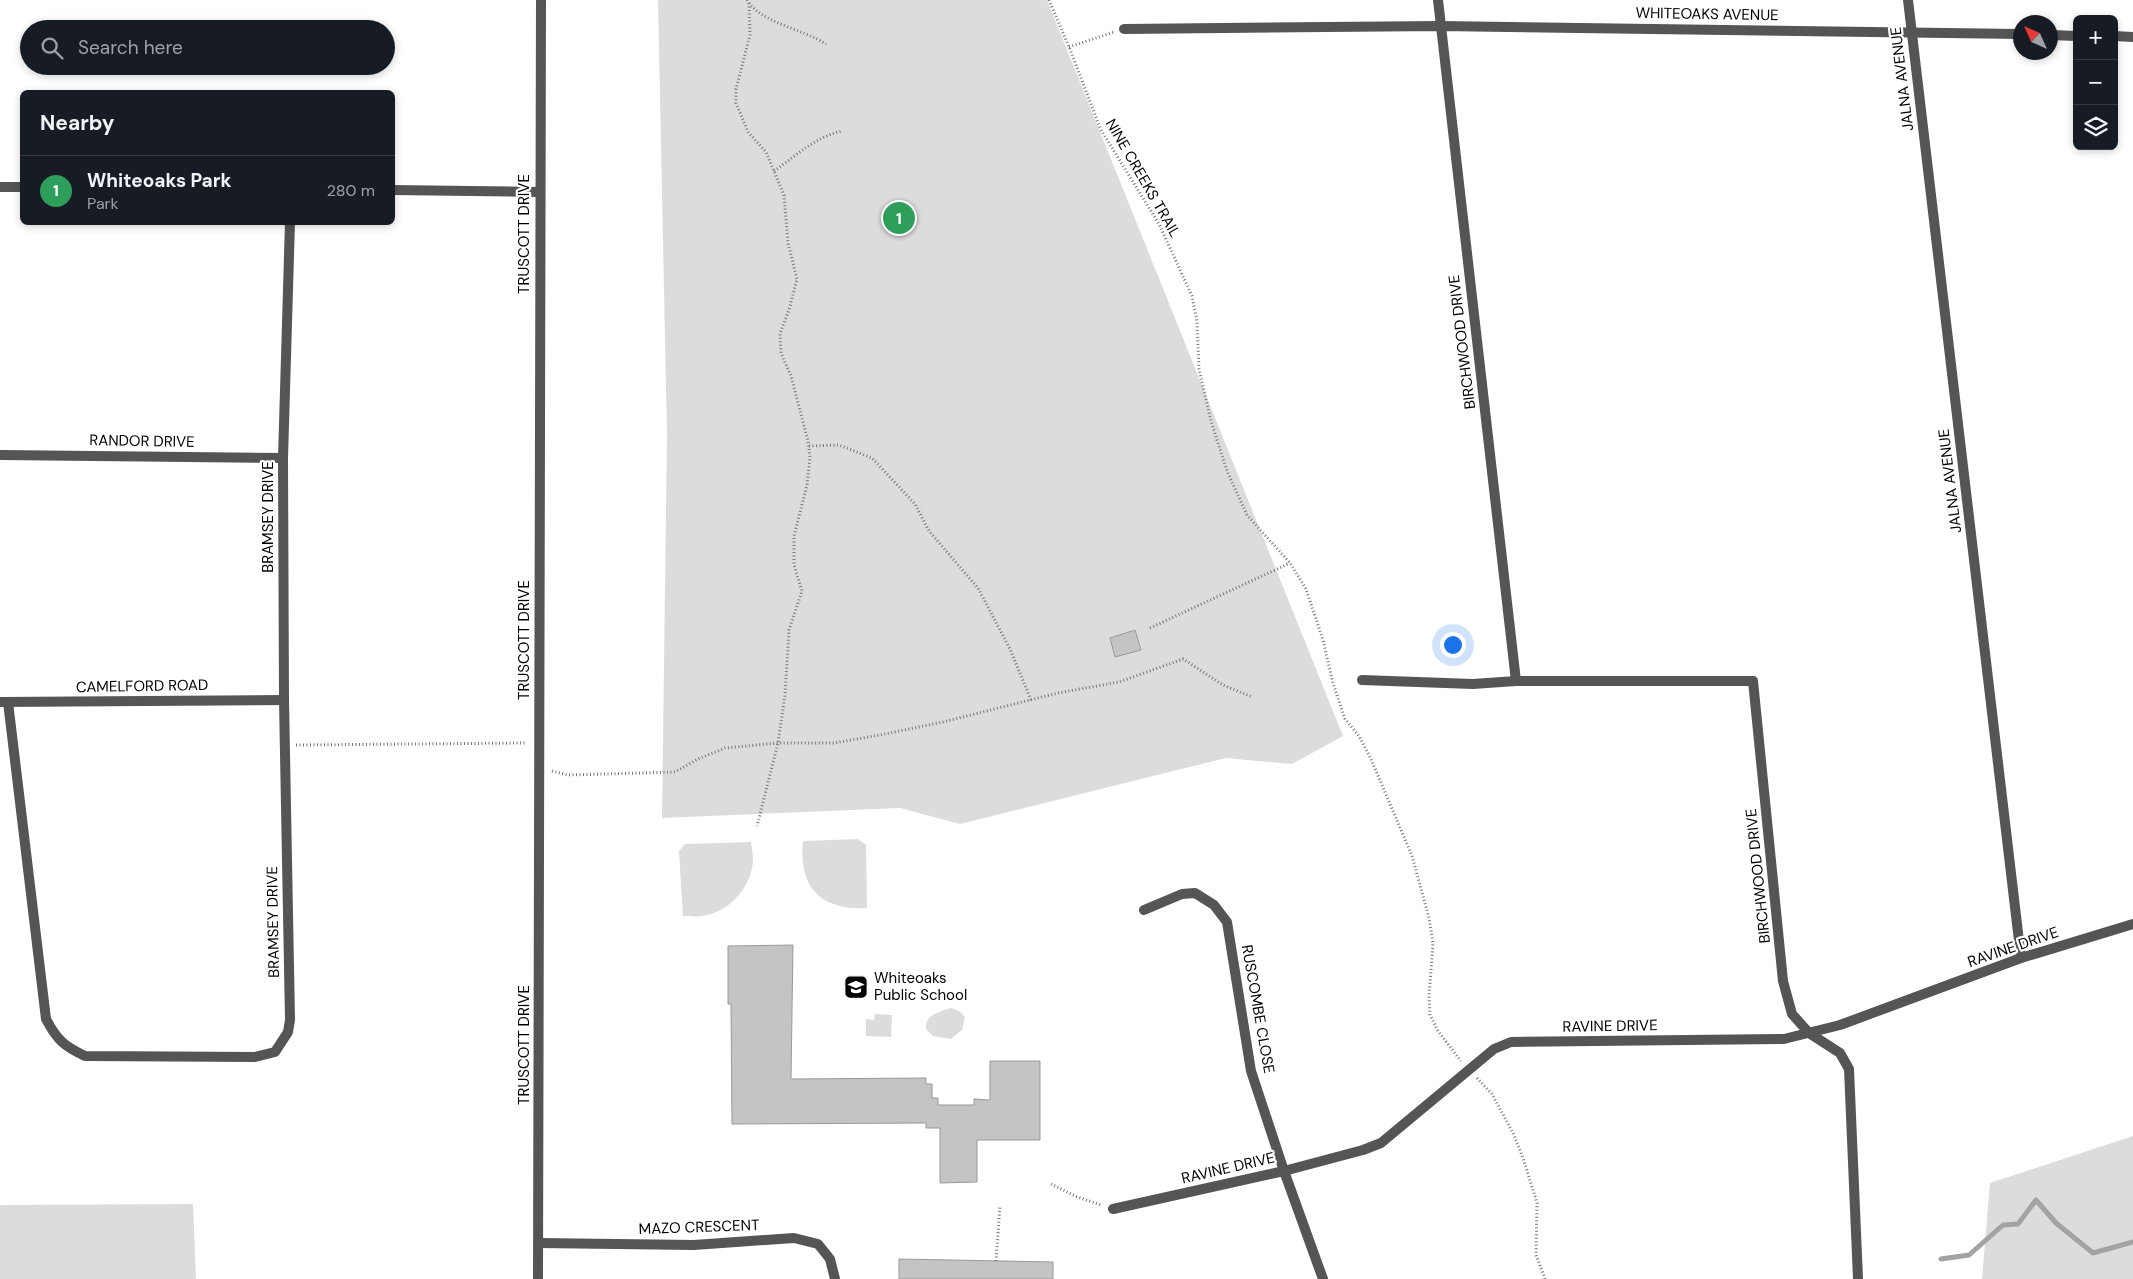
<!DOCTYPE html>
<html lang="en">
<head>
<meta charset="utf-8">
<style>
	:root { --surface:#171b24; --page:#242831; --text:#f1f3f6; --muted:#9ea1a6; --line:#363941; --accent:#858687 }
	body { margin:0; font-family:"DM Sans",sans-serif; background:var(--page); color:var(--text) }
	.controls { position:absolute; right:15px; top:15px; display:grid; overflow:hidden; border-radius:8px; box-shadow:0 2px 8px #0003 }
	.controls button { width:45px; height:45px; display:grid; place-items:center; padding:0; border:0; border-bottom:1px solid var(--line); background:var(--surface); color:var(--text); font:25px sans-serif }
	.compass { position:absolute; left:2013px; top:15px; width:45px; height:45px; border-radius:50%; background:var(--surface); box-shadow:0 2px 8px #0003; rotate:315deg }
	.you { position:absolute; left:1452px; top:644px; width:18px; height:18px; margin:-12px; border:4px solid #fff; border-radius:50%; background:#1a73e8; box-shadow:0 0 0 8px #1a73e833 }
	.badge { display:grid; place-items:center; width:32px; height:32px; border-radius:50%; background:var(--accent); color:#fff; font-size:16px; font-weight:700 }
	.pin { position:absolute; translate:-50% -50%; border:2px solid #fff; box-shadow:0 1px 5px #0006 }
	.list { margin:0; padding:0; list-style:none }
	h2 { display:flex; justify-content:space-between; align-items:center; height:65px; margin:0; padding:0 20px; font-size:21px }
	h2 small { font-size:16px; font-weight:400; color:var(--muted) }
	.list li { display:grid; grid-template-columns:32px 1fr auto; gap:15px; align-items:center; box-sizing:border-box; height:70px; padding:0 20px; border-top:1px solid var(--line) }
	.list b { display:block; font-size:19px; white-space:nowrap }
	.list p { margin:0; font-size:16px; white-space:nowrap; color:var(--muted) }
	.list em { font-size:16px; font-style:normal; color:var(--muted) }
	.icon { flex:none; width:28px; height:28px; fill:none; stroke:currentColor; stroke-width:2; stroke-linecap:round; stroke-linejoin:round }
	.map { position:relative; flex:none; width:2133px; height:1279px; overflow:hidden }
	.search { position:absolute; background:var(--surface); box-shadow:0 2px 8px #0003; left:20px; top:20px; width:375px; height:55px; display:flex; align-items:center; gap:12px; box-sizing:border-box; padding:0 18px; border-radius:28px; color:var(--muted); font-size:19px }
	.panel { position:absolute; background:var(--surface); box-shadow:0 2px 8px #0003; left:20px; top:90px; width:375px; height:135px; border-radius:8px }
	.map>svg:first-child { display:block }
	.green { fill:#dcdcdc }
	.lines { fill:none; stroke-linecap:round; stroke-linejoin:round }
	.stream { stroke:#a3a3a3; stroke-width:5 }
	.building { fill:#c4c4c4; stroke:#999 }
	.path { stroke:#777; stroke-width:3; stroke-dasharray:1 2.5; stroke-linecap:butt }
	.minor { stroke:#555; stroke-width:10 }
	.tertiary { stroke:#555; stroke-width:10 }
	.labels { text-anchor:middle; stroke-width:4.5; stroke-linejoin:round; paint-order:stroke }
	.street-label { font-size:15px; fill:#000; stroke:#fff }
	.poi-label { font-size:15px; fill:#000; stroke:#fff; text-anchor:start }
</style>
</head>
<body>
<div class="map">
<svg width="2133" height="1279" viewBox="0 0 2133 1279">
	<rect width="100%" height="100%" fill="#fff"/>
	<!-- green -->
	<g class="green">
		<path d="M658,0H1047L1343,736L1292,764L1226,758L960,824L900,808L662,818L667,435Z"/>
		<path d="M858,839L866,845L867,908C821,911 798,887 803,841Z"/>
		<path d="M751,842C752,848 753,855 753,861C751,888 729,912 703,916C697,917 689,916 683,916L679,851L685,844Z"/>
		<path d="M951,1008L959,1011L965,1017L962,1030L951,1039L933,1036L926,1029C925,1014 939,1012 951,1008Z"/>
		<path d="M875,1014L892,1015L891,1037L866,1036V1019L874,1020Z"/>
		<path d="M2133,1136V1279H1982L1990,1183Z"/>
		<path d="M193,1204L196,1279H0V1205Z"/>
	</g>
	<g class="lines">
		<!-- stream -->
		<path class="stream" d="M1941,1259L1969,1255L2003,1225L2018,1224L2036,1200L2056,1223L2093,1253L2133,1242"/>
	</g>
	<!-- building -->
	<g class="building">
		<path d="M1135,630L1141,650L1115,657L1110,638Z"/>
		<path d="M793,945L791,1079L926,1078V1084H932V1098H938V1105H974V1099L990,1100V1061H1040V1140H977V1182L940,1183V1128H926V1123L732,1124L731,1004H728V946Z"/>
		<path d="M899,1259L1053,1262V1279H899Z"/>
	</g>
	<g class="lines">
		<!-- path -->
		<g class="path">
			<path d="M747,0C759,22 805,30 826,44"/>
			<path d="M1049,0L1069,47L1101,130L1159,224L1192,296L1197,322L1199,369L1211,421L1227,471L1247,515L1290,563L1306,589L1323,640L1333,683L1345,719L1359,736L1371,759L1412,856L1429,918L1433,943L1429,997L1430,1015L1438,1031L1461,1061"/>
			<path d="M749,3L750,35L736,89V103L748,132L766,152L784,195L788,243L797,279L789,310L780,333L781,353L791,376L808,441L810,457L807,485L794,536V565L802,591L789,630L785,695L778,743L757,826"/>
			<path d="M1069,47L1114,32"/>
			<path d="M774,171C796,156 815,137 842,131"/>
			<path d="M809,446L839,445L872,458L915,504L929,531L978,588L1010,649L1031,700"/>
			<path d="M1150,628L1290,563"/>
			<path d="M296,745L527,743"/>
			<path d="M552,771L568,775L675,772L698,759L725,748L778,743H834L880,735L943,722L1058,693L1119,682L1183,659L1223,685L1252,697"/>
			<path d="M1477,1078L1492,1094L1514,1135L1523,1158L1537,1203L1536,1255L1545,1279"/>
			<path d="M1051,1184L1075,1196L1101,1205"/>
			<path d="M996,1261L1000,1206"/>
		</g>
		<!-- minor -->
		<g class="minor">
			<path d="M1438,0L1516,681"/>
			<path d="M1908,0L2021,958"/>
			<path d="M1124,29L1441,26L2020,34"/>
			<path d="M2050,35L2077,36"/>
			<path d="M2114,36L2133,37"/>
			<path d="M0,187H22"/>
			<path d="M392,190L539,192"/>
			<path d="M0,455L283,458"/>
			<path d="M1362,680L1473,684L1516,681H1753L1783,981L1792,1014L1809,1033L1840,1053L1849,1069L1858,1279"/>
			<path d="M0,702L284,700"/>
			<path d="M8,702L46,1019C57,1040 64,1046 85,1056L255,1057L275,1052L288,1032L290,1020L284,700L283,458L290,222"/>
			<path d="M1144,910L1182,894L1195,893L1214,905L1227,922L1251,1071L1284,1171L1323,1279"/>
			<path d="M1113,1209L1284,1171L1363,1150L1381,1143L1494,1049L1511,1042L1784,1039L1840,1025L2021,958L2133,924"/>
			<path d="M539,1243L694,1245L794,1238L818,1244L830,1259L835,1279"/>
		</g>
		<!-- tertiary -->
		<path class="tertiary" d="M538,1279L541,0"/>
	</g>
	<!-- icons -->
	<defs>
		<g id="school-square" transform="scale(1.25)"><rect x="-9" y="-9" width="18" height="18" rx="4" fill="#000" stroke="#fff"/><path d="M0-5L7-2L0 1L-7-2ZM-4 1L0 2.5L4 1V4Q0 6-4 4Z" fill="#fff"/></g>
	</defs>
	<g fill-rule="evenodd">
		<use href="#school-square" x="856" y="987"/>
	</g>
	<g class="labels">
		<!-- street labels -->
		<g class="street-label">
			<text transform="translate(1707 14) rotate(1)" y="5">WHITEOAKS AVENUE</text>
			<text transform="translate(1902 79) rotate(-97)" y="5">JALNA AVENUE</text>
			<text transform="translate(1143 178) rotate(60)" y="5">NINE CREEKS TRAIL</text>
			<text transform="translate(524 234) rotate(-90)" y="5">TRUSCOTT DRIVE</text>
			<text transform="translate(1462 342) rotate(-97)" y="5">BIRCHWOOD DRIVE</text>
			<text transform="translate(142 441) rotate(1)" y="5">RANDOR DRIVE</text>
			<text transform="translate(1950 481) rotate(-97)" y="5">JALNA AVENUE</text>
			<text transform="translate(268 517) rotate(-90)" y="5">BRAMSEY DRIVE</text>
			<text transform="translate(524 640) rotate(-90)" y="5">TRUSCOTT DRIVE</text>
			<text transform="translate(142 686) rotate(-1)" y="5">CAMELFORD ROAD</text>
			<text transform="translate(1758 876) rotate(-96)" y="5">BIRCHWOOD DRIVE</text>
			<text transform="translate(273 922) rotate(-91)" y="5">BRAMSEY DRIVE</text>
			<text transform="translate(2013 947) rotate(-19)" y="5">RAVINE DRIVE</text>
			<text transform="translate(1258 1009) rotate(80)" y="5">RUSCOMBE CLOSE</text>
			<text transform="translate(1610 1026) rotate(-1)" y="5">RAVINE DRIVE</text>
			<text transform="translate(524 1045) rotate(-90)" y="5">TRUSCOTT DRIVE</text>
			<text transform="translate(1228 1168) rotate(-13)" y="5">RAVINE DRIVE</text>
			<text transform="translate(699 1227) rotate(-2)" y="5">MAZO CRESCENT</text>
		</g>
		<!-- poi labels -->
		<g class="poi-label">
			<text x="874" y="983">Whiteoaks<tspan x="874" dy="17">Public School</tspan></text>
		</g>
	</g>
</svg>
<div class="controls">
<button>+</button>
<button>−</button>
<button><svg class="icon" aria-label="layers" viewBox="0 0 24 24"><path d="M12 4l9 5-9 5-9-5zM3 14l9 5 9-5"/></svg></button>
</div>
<svg class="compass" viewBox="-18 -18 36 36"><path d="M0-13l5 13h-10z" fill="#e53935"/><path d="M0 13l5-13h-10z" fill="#9ea1a6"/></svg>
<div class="you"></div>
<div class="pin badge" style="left:899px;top:218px;background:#2e9e5b">1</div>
<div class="search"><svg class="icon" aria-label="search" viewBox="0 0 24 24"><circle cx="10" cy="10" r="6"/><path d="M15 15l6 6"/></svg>Search here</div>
<section class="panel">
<h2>Nearby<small></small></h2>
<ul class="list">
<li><span class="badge" style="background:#2e9e5b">1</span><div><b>Whiteoaks Park</b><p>Park</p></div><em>280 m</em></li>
</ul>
</section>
</div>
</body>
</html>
